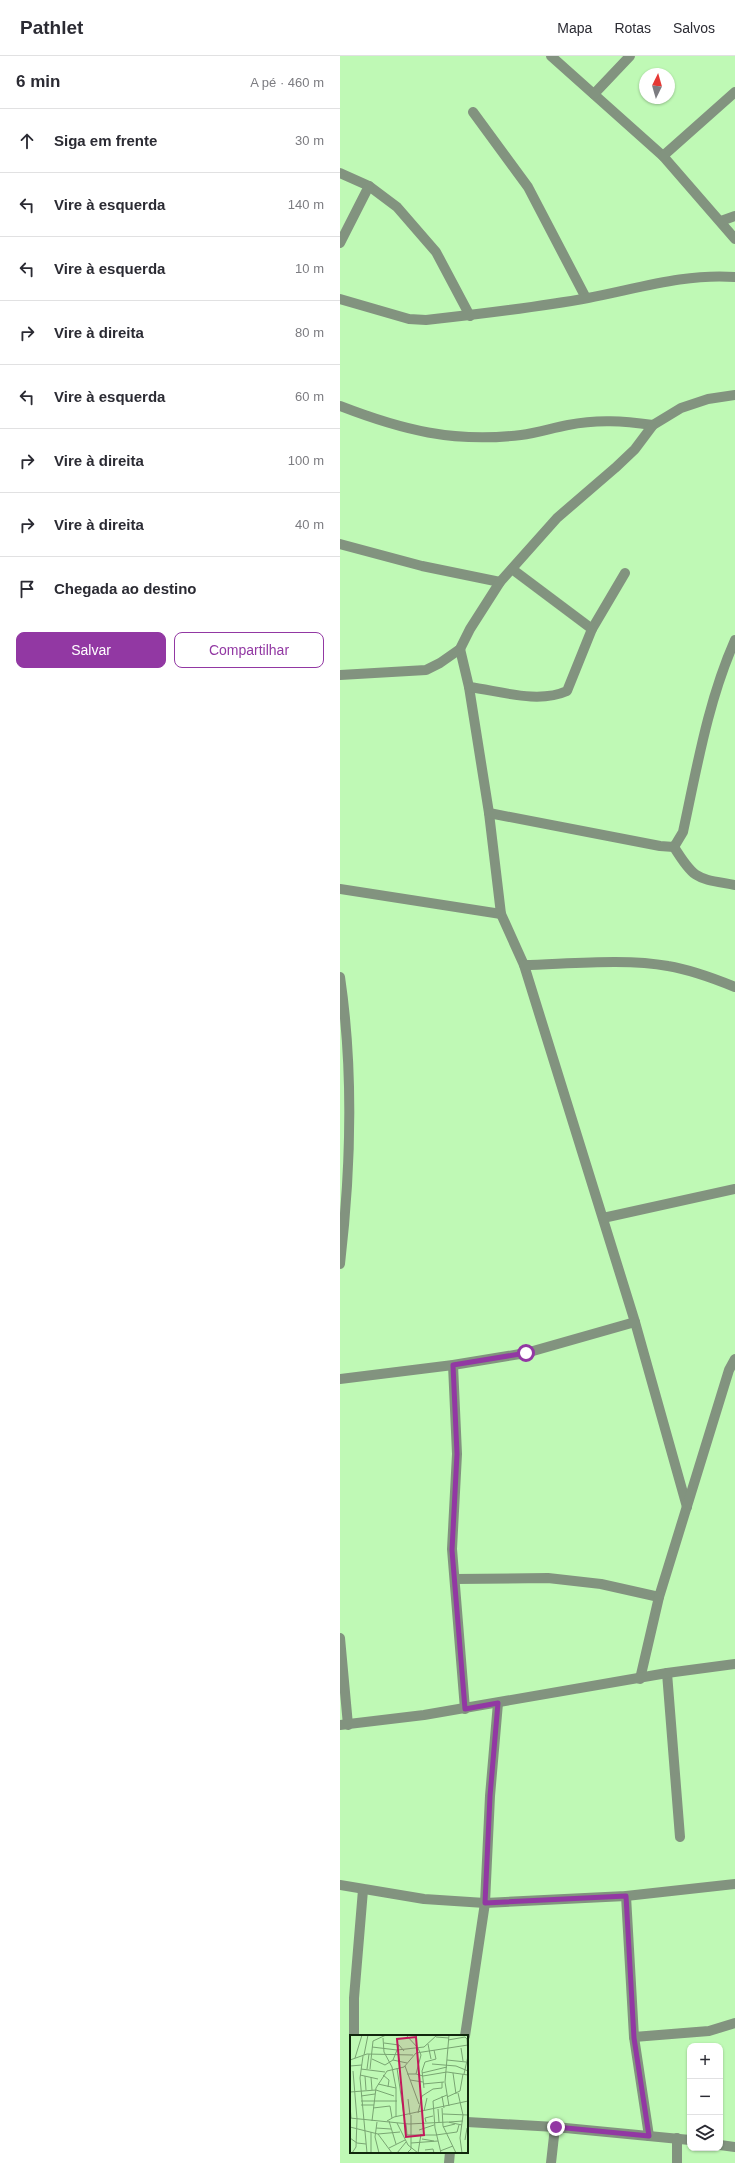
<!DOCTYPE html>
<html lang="pt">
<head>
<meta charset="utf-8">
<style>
	:root { --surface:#fff; --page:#f2f2f3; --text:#2b2b33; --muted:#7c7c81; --line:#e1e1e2; --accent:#9238a3 }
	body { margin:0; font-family:Arial,sans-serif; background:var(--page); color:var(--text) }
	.controls { position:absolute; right:12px; bottom:12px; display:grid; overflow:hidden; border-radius:8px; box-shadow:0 1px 3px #0004 }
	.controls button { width:36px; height:36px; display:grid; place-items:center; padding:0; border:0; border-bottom:1px solid var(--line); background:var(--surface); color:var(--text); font:20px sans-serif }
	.compass { position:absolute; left:299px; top:12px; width:36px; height:36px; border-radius:50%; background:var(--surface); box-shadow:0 1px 3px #0004; rotate:5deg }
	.stop { position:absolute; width:12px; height:12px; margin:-9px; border:3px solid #9238a3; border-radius:50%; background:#fff }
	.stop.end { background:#9238a3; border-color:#fff; box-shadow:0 1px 4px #0008 }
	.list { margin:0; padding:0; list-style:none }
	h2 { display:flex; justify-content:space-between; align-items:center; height:52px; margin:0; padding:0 16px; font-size:17px }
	h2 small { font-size:13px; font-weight:400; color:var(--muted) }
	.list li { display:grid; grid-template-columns:26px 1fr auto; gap:12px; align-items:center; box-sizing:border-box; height:64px; padding:0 16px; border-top:1px solid var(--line) }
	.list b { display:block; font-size:15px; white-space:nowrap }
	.list em { font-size:13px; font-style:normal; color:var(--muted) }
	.actions { display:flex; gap:8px; padding:12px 16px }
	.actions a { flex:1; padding:9px 0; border:1px solid var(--accent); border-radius:8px; text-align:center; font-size:14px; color:var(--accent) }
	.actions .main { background:var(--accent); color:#fff }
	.icon { flex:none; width:22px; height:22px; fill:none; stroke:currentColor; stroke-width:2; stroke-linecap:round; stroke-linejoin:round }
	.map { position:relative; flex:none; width:395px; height:2107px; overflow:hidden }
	header { display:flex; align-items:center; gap:24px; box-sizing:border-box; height:56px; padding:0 20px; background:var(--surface); border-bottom:1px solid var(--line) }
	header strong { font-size:19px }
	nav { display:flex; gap:22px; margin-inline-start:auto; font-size:14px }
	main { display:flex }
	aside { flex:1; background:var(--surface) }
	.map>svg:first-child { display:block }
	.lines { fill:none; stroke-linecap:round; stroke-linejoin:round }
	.street { stroke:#82937f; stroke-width:10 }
	.route { stroke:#9238a3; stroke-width:5 }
	.inset-road { fill:none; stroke:#79a572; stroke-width:1 }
	.view { fill:#c2185b; fill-opacity:0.15; stroke:#c2185b; stroke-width:2 }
	.inset-edge { fill:none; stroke:#11270d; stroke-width:2 }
</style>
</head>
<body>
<header>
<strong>Pathlet</strong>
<nav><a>Mapa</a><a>Rotas</a><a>Salvos</a></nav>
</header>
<main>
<aside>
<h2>6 min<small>A pé · 460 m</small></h2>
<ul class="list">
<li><svg class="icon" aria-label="ahead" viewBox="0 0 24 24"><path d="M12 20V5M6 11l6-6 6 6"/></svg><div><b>Siga em frente</b></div><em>30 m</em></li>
<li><svg class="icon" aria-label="left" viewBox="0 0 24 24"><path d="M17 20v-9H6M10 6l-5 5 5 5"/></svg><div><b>Vire à esquerda</b></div><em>140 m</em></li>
<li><svg class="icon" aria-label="left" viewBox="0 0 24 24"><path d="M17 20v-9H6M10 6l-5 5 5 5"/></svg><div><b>Vire à esquerda</b></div><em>10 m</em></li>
<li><svg class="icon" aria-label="right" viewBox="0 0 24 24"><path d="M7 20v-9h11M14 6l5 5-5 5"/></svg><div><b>Vire à direita</b></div><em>80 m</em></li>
<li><svg class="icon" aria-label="left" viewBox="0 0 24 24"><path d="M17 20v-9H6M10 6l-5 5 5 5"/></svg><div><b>Vire à esquerda</b></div><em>60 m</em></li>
<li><svg class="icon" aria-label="right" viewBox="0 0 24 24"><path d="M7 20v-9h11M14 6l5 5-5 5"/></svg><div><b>Vire à direita</b></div><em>100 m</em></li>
<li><svg class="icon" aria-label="right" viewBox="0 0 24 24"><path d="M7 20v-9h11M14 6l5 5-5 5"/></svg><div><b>Vire à direita</b></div><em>40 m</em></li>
<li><svg class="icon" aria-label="arrive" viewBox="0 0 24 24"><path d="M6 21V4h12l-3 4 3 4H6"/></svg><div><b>Chegada ao destino</b></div></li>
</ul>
<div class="actions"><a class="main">Salvar</a><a>Compartilhar</a></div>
</aside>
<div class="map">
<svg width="395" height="2107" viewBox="0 0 395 2107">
	<rect width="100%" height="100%" fill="#bff9b5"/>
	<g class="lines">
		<!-- street -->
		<g class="street">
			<path d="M211,0L323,100L395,183"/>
			<path d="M254,38L290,0"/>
			<path d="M133,56L188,131L246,242"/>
			<path d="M323,100L395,36"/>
			<path d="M0,117L29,130L57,151L96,196L130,260"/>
			<path d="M381,165L395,160"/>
			<path d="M0,187L29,130"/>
			<path d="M0,243L69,263L86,264C140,258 194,252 248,242C296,233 346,217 395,221"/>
			<path d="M0,350C62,374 113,387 181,379C197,377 212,372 228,369C258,363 283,365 313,369"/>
			<path d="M0,488L82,510L160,526"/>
			<path d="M172,513L252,573"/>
			<path d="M120,593L129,631L149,757L161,858L184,909L295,1266L347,1451"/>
			<path d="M0,619L86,614L100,607L120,593L130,573L160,526L217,462L275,412L295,393L313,369L341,352L368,343L395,339"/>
			<path d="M129,631C160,635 198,648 227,635L252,573L285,517"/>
			<path d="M149,757L320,790L334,791L343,776C357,711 368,645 395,584"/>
			<path d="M334,791C355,825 357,822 395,829"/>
			<path d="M0,833L161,858"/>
			<path d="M184,909C227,908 287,902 328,910C352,914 373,922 395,931"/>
			<path d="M0,921C14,1016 11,1113 0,1208"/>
			<path d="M263,1162L395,1133"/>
			<path d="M113,1309L117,1398L112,1493L125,1653"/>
			<path d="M0,1323L113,1309L186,1297L295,1266"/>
			<path d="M115,1523L208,1522L261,1528L319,1541"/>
			<path d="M0,1582L8,1669"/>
			<path d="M327,1617L340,1781"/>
			<path d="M300,1623L319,1541L389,1314L395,1303"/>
			<path d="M0,1669L84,1659L327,1617L395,1608"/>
			<path d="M0,1829L84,1843L145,1847L286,1840L395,1828"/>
			<path d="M286,1840L294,1981L309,2080"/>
			<path d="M14,1980V1942L23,1834"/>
			<path d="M125,1980L145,1847L150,1740L158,1647"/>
			<path d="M294,1981L369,1975L395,1967"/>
			<path d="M127,2066L215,2071L350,2084"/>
			<path d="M380,2089L395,2091"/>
			<path d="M109,2107L110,2096"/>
			<path d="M211,2107L215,2071"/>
			<path d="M337,2107V2082"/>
		</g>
	</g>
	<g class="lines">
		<!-- route -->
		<path class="route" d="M186,1297L113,1309L117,1398L112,1494L125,1653L158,1647L150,1740L145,1847L286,1840L294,1982L309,2080L216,2071"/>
	</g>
	<!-- overview -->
	<g transform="translate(10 1979)">
		<rect width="118" height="118" fill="#bff9b5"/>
		<path class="inset-road" d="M56,0L68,13L71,20L66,39H57M86,2L99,3M33,3L34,17L42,32L46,53V82M98,5L115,2L117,4L118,21L114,39M34,8L49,10L54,16M78,9L81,24M22,12L47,15L49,10M111,13L113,26M14,20L18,0M13,21L10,43L17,118M5,23L12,0M22,24L35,30L43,25L57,28M0,25L17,19L63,20M43,25L47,15L74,12L87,0M97,25L116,27M82,29L106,31L118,36M0,31L12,30M55,31L69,69M47,33L54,81M11,34L35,37M17,34L19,19M20,34L23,6L36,0M72,38L97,32M103,38L106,59M66,39L73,41L97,37L118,40M10,40L28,44M33,40L39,45L38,52M15,41L16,55M21,42L22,55M60,45L73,47M28,49L46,53M73,49L94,47M74,53L72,36L75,27L86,24L84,15M0,57L26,55L44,61M108,58L113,80L110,103L112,118M11,61L25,59M92,61L94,73M97,62L110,56L113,39M58,64L60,80M11,66H47M0,70L1,83M11,70H24M99,71L95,47L99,0M23,73L40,71L42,83M92,73L93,91L106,118M88,74L89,87M74,76L77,63M68,78L72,61L83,54L92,53V47M93,79L118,80M0,83L59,89L98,87L112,90M22,86L26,53L37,36L54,32L66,18L118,10M37,86L44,82L118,66M39,86L46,109M27,87L25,102L29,118M76,87L75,83L83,81M99,87L113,86M47,88L58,110L68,118M56,89L57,100H86L107,97L109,90M0,92L28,99L42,118M93,92L105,89M26,93L41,94M69,95L84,90M21,97V118M28,99L50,97M0,103L7,108L16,109M72,104L84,106M115,105L117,93M61,108L88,106M39,113L55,105M75,115L83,114L84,118M90,116L103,111M2,118L6,112L7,84L3,36M47,118L56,107M57,118L61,114V80M68,118L71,99M91,118L85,93L83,66L97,60"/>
		<path class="view" d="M66,2L74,100L56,102L47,4Z"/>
		<rect width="118" height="118" class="inset-edge"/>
	</g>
</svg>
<div class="controls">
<button>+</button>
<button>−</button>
<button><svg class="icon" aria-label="layers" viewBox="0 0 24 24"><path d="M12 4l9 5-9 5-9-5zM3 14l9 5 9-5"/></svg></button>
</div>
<svg class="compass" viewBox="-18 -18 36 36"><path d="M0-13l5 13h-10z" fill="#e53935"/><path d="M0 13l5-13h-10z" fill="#7c7c81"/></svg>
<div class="stop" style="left:186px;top:1297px"></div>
<div class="stop end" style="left:216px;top:2071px"></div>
</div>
</main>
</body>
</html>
